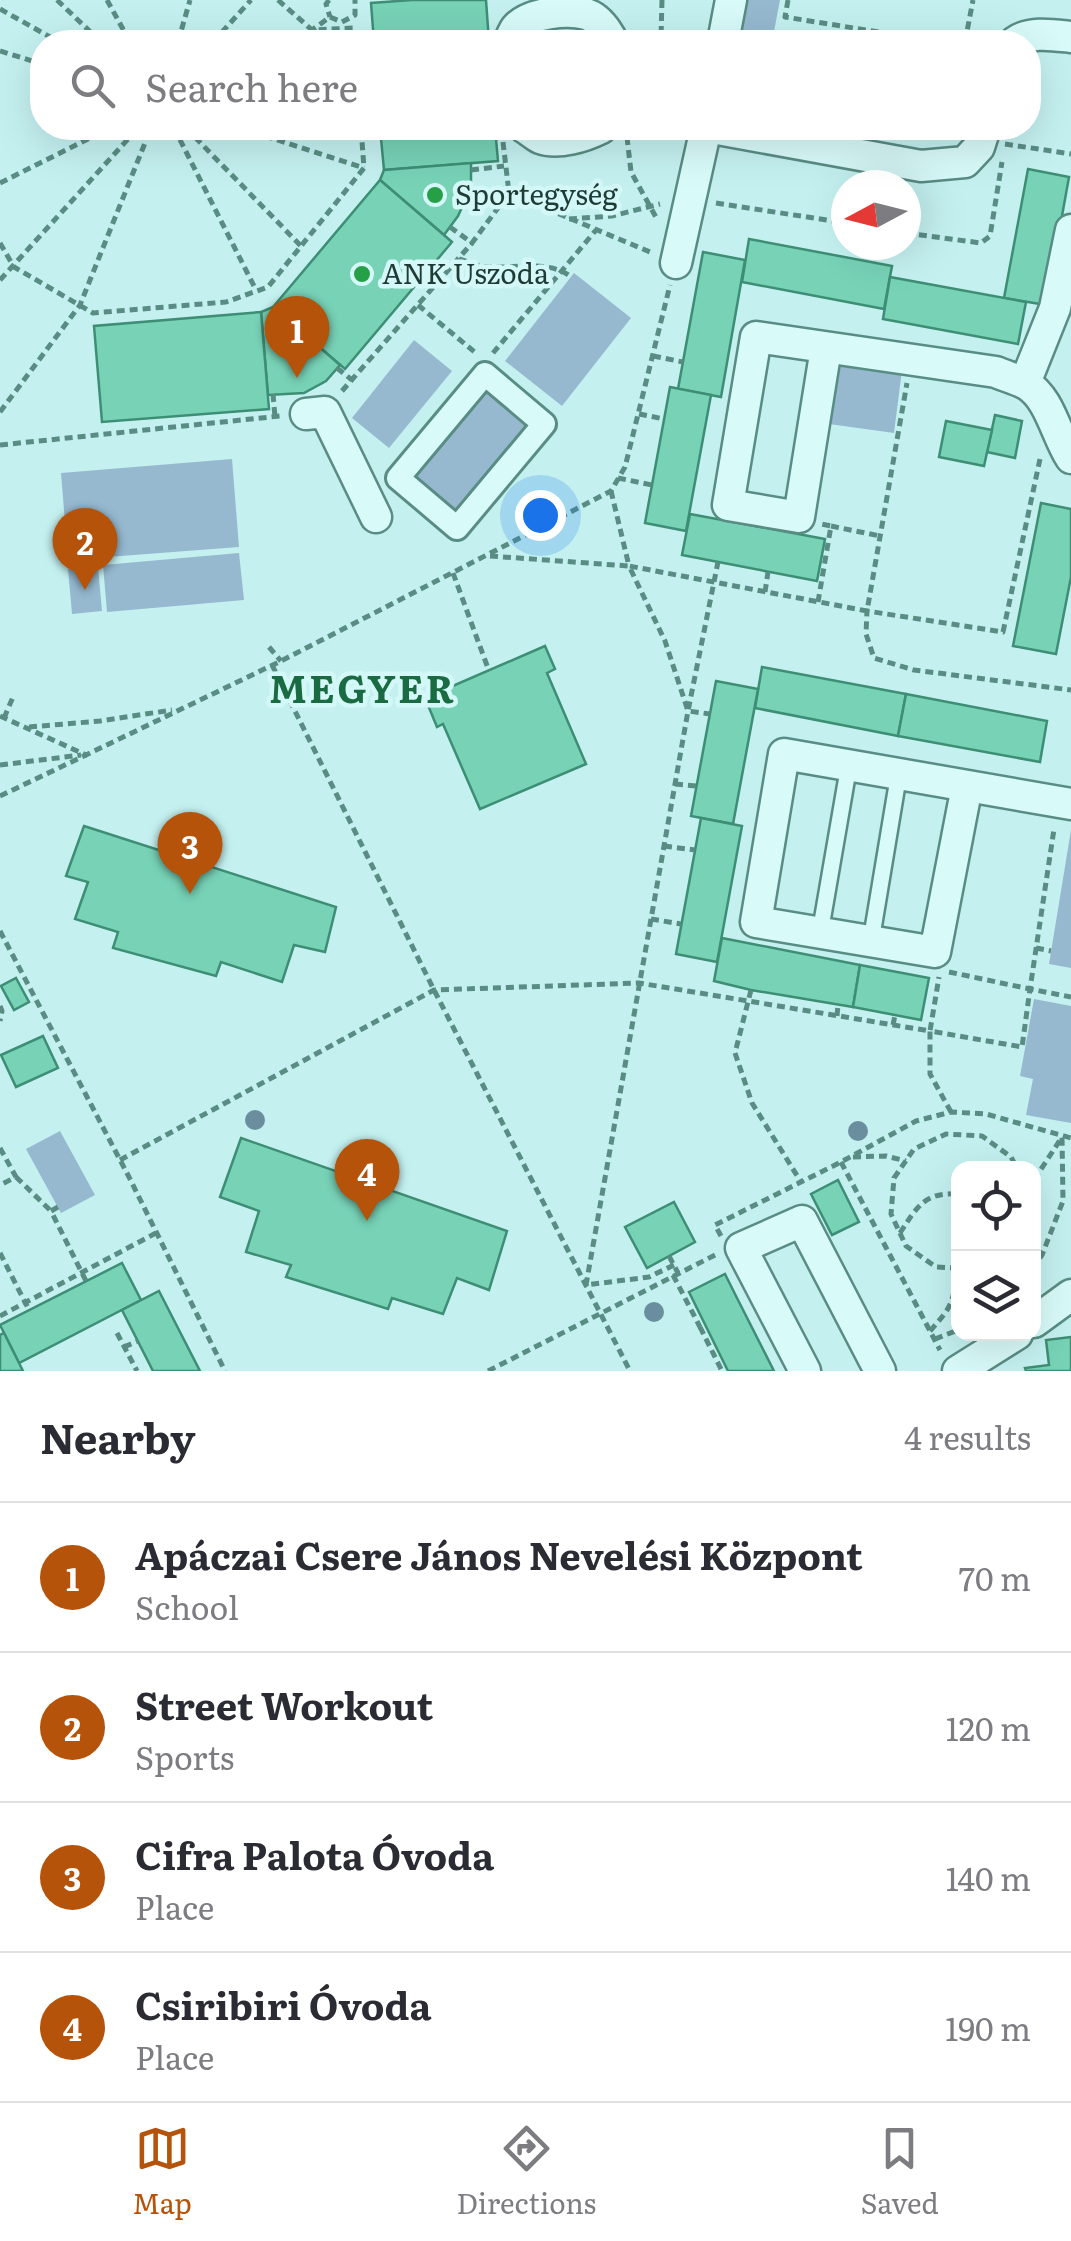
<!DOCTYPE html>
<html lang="en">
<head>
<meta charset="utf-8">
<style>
	:root { --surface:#fff; --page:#f2f2f3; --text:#2b2b33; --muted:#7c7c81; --line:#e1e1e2; --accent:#b45309 }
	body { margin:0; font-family:Literata,serif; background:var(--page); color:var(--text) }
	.controls { position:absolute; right:30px; bottom:30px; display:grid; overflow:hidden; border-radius:20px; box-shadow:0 10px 40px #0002 }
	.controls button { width:90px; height:90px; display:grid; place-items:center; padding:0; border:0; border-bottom:2px solid var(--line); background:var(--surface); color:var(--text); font:50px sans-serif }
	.compass { position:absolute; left:831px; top:170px; width:90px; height:90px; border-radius:50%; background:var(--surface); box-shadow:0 10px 40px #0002; rotate:263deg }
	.you { position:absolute; left:540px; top:515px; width:35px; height:35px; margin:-25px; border:8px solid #fff; border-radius:50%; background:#1a73e8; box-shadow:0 0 0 15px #1a73e833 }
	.badge { display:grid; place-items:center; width:65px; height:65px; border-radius:50%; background:var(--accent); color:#fff; font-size:32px; font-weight:700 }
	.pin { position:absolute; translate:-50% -82px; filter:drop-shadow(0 2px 5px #0008) }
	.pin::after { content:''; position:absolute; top:52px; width:35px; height:30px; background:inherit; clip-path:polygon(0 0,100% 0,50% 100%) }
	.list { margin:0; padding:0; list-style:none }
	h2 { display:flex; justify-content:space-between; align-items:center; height:130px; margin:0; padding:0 40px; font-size:42px }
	h2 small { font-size:32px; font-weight:400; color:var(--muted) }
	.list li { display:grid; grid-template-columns:65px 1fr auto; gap:30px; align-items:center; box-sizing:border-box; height:150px; padding:0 40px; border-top:2px solid var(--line) }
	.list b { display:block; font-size:38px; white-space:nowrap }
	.list p { margin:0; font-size:32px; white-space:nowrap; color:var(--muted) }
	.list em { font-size:32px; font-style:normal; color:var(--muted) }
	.icon { flex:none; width:55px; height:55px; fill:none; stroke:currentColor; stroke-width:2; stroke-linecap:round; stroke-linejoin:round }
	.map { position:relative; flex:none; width:1071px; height:1371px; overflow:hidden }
	.search { position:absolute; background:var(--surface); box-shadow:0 10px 40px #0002; left:30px; right:30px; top:30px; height:110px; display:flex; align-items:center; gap:25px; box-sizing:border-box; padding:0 35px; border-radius:40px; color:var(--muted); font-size:38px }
	.sheet { height:730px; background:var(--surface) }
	nav { display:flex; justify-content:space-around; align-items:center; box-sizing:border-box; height:140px; border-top:2px solid var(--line); background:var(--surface); font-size:28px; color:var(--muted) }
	nav a { display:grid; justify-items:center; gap:5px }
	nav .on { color:var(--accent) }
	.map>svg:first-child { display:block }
	.green { fill:#96b9d0 }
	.building { fill:#77d2b6; stroke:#3d8e74; stroke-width:2.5 }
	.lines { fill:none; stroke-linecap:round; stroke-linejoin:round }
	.service-casing { stroke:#598d83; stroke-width:20 }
	.pedestrian-casing { stroke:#598d83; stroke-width:28 }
	.minor-casing { stroke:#598d83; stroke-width:35 }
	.path { stroke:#598d83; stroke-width:5; stroke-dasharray:8 5; stroke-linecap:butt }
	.service { stroke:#d8fbfa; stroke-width:15 }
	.pedestrian { stroke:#d8fbfa; stroke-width:22 }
	.minor { stroke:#d8fbfa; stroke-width:30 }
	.tree { fill:#6b8e9e }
	.poi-dot { fill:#25a046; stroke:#d4f8f7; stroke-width:4 }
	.labels { text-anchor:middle; stroke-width:9; stroke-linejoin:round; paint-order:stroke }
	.poi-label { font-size:28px; fill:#1e3c35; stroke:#d4f8f7; text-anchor:start }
	.district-label { font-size:38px; font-weight:bold; letter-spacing:2.5px; fill:#1a6b42; stroke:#d4f8f7 }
</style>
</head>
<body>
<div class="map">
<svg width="1071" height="1371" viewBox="0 0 1071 1371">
	<rect width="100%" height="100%" fill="#c4f1f0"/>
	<!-- green -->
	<g class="green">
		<path d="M739,0H780L772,42H731Z"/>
		<path d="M574,273L631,318L562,406L505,361Z"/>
		<path d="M414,340L452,371L389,448L352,418Z"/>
		<path d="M838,361L902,370L894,433L829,424Z"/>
		<path d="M484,383L537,427L457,521L405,477Z"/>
		<path d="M232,459L239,547L68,560L61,473Z"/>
		<path d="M239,553L244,600L107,612L103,565Z"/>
		<path d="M98,567L102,611L72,614L68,569Z"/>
		<path d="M1071,830V968L1049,964Z"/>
		<path d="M1034,999L1071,1006V1123L1026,1115L1033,1079L1020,1076Z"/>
		<path d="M60,1131L95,1195L61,1213L26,1149Z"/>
	</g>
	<!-- building -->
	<g class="building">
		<path d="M412,0H486L489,42H374L371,3Z"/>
		<path d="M380,128H495L498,161L384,170Z"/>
		<path d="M471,163V187L458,216L444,235L380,180L384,170Z"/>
		<path d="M1028,169L1069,177L1046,305L1004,298Z"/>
		<path d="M380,180L452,242L345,369L273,307Z"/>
		<path d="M749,239L892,266L884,309L742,282Z"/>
		<path d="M703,252L745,260L721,397L678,389Z"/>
		<path d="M890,277L1026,302L1018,344L883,319Z"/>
		<path d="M273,307L340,365L326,381L304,393L268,395L261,312Z"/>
		<path d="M261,312L269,409L102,422L94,326Z"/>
		<path d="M670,387L711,395L686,531L645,523Z"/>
		<path d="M995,415L1022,421L1015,458L987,452Z"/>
		<path d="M946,421L992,430L984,466L939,457Z"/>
		<path d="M1041,503L1071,509V577L1056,654L1013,646Z"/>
		<path d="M690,514L825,539L817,581L682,555Z"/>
		<path d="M545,646L555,669L547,673L586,764L480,809L443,724L437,727L425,698Z"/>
		<path d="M762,667L906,694L898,736L755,708Z"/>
		<path d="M716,681L758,689L733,824L691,816Z"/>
		<path d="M906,694L1047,721L1040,762L898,736Z"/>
		<path d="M701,818L742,826L717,962L676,954Z"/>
		<path d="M84,826L336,907L325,952L294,945L282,982L221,962L216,976L113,948L118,932L75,919L88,882L66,876Z"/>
		<path d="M722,938L860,965L853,1007L751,990L714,981Z"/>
		<path d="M860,965L929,978L921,1020L853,1007Z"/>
		<path d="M16,978L29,1002L14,1010L1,986Z"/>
		<path d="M43,1036L58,1068L16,1087L1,1055Z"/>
		<path d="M241,1138L507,1231L489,1290L457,1278L443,1314L392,1298L388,1309L286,1277L291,1265L246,1252L259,1211L220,1197Z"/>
		<path d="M838,1180L859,1222L832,1235L811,1194Z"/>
		<path d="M674,1202L695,1242L647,1268L625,1227Z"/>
		<path d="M122,1263L141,1300L19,1363L0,1325Z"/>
		<path d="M725,1274L737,1298L774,1371H728L689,1292Z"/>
		<path d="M159,1291L200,1371H153L122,1310Z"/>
		<path d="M4,1333L23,1371H0V1335Z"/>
		<path d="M1071,1337V1371H1026L1025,1368L1049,1365L1046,1340Z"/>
	</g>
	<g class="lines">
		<!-- service casing -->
		<g class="service-casing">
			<g id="service">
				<path d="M820,933L849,765"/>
				<path d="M871,941L899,773"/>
			</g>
		</g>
		<!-- pedestrian casing -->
		<g class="pedestrian-casing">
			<path id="pedestrian" d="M485,374L544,424L457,528L398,478Z"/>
		</g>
		<!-- minor casing -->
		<g class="minor-casing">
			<g id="minor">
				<path d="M509,42C511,38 513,32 516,28C529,13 567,9 586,14C599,18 607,31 613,42"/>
				<path d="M723,42L731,0"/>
				<path d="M1015,42C1030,31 1053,35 1071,37"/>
				<path d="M525,128C526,128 539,138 540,138C558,145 585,136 601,128"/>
				<path d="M712,128L921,166L965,162L979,147L985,128"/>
				<path d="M676,263L706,128"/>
				<path d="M826,348L799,517L728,505L756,337L996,372C1005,376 1017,379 1026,384C1050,398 1056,435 1071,458"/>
				<path d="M1025,383L1055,308L1071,230"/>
				<path d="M306,414L325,412L376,517"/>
				<path d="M967,786L935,952L756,922L784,754L1071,804"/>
				<path d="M1034,1322L1071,1295"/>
				<path d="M805,1371L741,1248L802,1221L880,1371"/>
				<path d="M958,1371L1017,1334"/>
			</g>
		</g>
		<!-- path -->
		<g class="path">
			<path d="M57,0L101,42"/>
			<path d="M107,0L130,42"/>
			<path d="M278,0L312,30L354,28L355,42"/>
			<path d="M329,0L326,4L330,17"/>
			<path d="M394,0V1"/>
			<path d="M662,0L661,37L664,42"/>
			<path d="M788,0L785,17L941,42"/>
			<path d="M0,9L59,42"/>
			<path d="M330,17L342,22L355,15V0"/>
			<path d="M178,42L190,0"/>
			<path d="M213,42L251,0"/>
			<path d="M285,42L312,30L330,17"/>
			<path d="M965,42L973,0"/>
			<path d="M0,51L42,64"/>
			<path d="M174,128L256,290"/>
			<path d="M186,128L301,246"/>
			<path d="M240,128L364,168"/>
			<path d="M627,137L631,172L657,219"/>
			<path d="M503,142L509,193"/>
			<path d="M1005,144L1071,154"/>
			<path d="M471,170L504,166"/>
			<path d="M0,183L110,128"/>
			<path d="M716,203L846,223"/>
			<path d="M569,219L612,216L660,204"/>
			<path d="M450,227L472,243L509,193L650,252"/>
			<path d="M906,233L981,243L990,236L1002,162"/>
			<path d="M0,243L14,267L93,313L226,302L268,287L364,168L361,128"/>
			<path d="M459,259C469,262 480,267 491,267C516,268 551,260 571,277"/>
			<path d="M0,280L138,128"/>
			<path d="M418,305L477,354"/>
			<path d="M493,353L596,230"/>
			<path d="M653,356L683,362"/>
			<path d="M337,368L352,380"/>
			<path d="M342,391L472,243"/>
			<path d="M273,394L275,417"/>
			<path d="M0,412L80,305L151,128"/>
			<path d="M639,414L664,419"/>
			<path d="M0,445L280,416"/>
			<path d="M1040,459L1003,632L867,611L866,634L874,658L914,670L1071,690"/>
			<path d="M618,478L652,485"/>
			<path d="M611,491L629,566L867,611L907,383"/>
			<path d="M831,526L880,536"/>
			<path d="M490,556L629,566L665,641L688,711L710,714"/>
			<path d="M453,573L489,671"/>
			<path d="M765,592L768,572"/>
			<path d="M818,602L831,526L821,524"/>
			<path d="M269,647L281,661"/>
			<path d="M272,665L434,990L630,1371"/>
			<path d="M0,716L86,755L281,661L611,491L625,467L670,285"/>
			<path d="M4,718L13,697"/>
			<path d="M29,727L100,721L172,710"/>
			<path d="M0,765L81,755"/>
			<path d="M675,784L697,786"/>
			<path d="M0,796L86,755"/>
			<path d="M664,846L695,850"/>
			<path d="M651,919L681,924"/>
			<path d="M0,931L129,1177L225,1371"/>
			<path d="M1036,948L1051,951"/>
			<path d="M949,972L1030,989L1054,829"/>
			<path d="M751,990L735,1053L752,1103L801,1182"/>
			<path d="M0,1006L2,1011L0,1021"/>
			<path d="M837,1016L838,1005"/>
			<path d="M893,1025L895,1015"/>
			<path d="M951,1112L930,1074V1031L1022,1047L1030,989L1071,997"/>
			<path d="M0,1148L16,1177L0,1185"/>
			<path d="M853,1157L886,1156L906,1161"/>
			<path d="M120,1160L434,990L639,983L930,1031L939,977"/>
			<path d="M841,1162L940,1350"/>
			<path d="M16,1177L51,1211"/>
			<path d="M1034,1180L1062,1137L1063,1201L1042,1255L1034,1266"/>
			<path d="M58,1207L51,1211L86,1281"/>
			<path d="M900,1233C917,1207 924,1192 958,1194"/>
			<path d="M721,1236L715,1225L841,1162L916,1121L951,1112L986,1114L1071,1138"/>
			<path d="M0,1253L29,1310"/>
			<path d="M669,1256L678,1273"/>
			<path d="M674,1265L649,1277L586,1285L688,711L718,562"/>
			<path d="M958,1268L936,1267L906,1246L891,1214L894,1178L914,1149L946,1134L982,1136L1011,1157L1017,1168"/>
			<path d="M673,1275L700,1327L705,1325"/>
			<path d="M0,1316L156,1233"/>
			<path d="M700,1327L722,1371"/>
			<path d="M930,1331C952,1306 955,1302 955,1268"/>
			<path d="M117,1333L137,1371"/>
			<path d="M935,1339L958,1330"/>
			<path d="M124,1347L138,1341"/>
			<path d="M488,1371L717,1254"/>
		</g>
		<!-- service -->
		<use href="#service" class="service"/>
		<!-- pedestrian -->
		<use href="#pedestrian" class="pedestrian"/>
		<!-- minor -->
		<use href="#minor" class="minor"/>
	</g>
	<!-- trees -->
	<g class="tree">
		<circle cx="255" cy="1120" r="10"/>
		<circle cx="858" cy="1131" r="10"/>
		<circle cx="654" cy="1312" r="10"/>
	</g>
	<!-- markers -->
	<g class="poi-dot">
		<circle cx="435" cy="195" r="10"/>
		<circle cx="362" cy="274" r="10"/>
	</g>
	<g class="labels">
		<!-- poi labels -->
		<g class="poi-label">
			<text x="455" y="205">Sportegység</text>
			<text x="382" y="284">ANK Uszoda</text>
		</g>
		<!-- district labels -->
		<g class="district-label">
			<text x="363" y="703">MEGYER</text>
		</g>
	</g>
</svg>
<div class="controls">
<button><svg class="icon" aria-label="locate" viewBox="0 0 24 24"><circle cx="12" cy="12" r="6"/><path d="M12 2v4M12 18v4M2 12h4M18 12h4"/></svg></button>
<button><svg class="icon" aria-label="layers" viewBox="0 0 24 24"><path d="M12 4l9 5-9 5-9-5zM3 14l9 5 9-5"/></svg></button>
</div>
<svg class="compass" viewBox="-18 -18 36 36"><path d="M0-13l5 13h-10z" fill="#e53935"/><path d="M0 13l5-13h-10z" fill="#7c7c81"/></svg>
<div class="you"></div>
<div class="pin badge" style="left:297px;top:378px">1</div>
<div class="pin badge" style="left:85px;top:590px">2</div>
<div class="pin badge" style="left:190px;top:894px">3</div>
<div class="pin badge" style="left:367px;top:1221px">4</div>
<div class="search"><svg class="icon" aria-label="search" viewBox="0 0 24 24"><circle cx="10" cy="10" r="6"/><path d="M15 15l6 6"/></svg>Search here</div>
</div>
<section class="sheet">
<h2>Nearby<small>4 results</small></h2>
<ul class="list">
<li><span class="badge">1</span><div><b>Apáczai Csere János Nevelési Központ</b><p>School</p></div><em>70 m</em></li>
<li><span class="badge">2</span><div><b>Street Workout</b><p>Sports</p></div><em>120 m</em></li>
<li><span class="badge">3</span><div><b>Cifra Palota Óvoda</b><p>Place</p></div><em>140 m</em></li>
<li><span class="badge">4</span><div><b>Csiribiri Óvoda</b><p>Place</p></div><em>190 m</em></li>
</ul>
</section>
<nav>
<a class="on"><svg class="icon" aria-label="map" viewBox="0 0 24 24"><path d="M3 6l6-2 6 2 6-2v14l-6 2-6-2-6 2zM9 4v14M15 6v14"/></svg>Map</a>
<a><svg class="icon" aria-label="directions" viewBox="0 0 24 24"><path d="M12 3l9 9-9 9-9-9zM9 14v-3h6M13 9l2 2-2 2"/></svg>Directions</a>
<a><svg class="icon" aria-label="saved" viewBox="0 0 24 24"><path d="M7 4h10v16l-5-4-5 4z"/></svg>Saved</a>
</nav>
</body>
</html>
